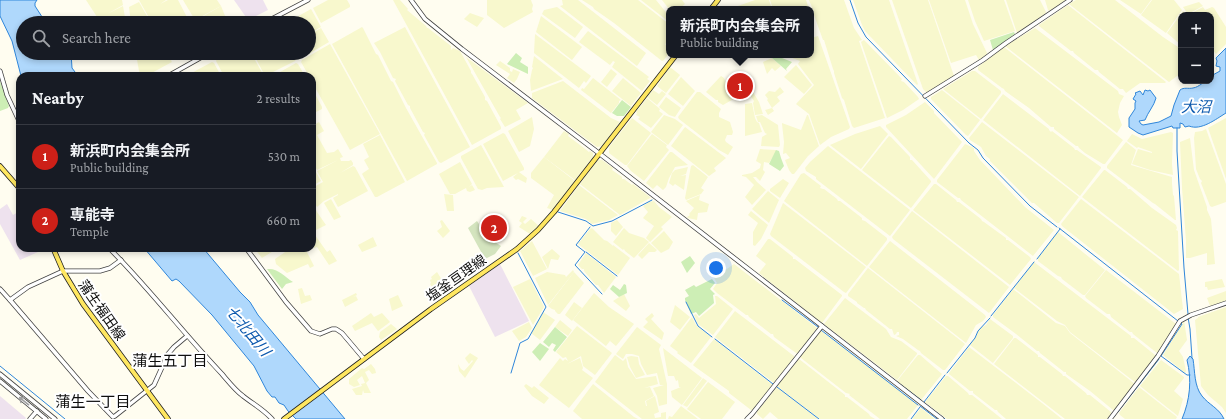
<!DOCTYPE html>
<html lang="en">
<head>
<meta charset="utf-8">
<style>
	:root { --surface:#171b24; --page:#242831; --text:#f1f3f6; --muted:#9ea1a6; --line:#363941; --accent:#cd2018 }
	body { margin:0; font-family:"Crimson Pro","Noto Sans JP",serif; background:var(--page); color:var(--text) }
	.controls { position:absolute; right:12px; top:12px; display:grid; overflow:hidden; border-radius:8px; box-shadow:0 2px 6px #0003 }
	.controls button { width:36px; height:36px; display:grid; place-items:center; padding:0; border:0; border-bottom:1px solid var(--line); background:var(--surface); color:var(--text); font:20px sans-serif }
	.you { position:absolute; left:716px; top:268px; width:14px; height:14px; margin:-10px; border:3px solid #fff; border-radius:50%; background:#1a73e8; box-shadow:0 0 0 6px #1a73e833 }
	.badge { display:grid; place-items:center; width:26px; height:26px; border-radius:50%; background:var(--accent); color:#fff; font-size:13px; font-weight:700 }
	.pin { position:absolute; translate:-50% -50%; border:2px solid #fff; box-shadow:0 1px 4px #0006 }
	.popup { position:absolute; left:666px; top:6px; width:148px; height:52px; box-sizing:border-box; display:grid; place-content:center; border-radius:8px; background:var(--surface); filter:drop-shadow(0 1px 3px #0005); font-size:13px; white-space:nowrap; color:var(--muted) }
	.popup b { font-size:15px; color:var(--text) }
	.popup::after { content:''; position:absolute; left:50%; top:100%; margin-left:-8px; border:8px solid transparent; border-top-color:var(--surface) }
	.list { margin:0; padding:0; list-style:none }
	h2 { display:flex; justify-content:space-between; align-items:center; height:52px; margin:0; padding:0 16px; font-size:17px }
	h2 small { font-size:13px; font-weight:400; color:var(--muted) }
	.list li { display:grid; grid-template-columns:26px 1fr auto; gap:12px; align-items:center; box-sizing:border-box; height:64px; padding:0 16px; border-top:1px solid var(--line) }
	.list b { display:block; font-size:15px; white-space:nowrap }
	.list p { margin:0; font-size:13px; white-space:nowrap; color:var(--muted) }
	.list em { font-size:13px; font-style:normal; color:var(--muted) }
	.icon { flex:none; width:22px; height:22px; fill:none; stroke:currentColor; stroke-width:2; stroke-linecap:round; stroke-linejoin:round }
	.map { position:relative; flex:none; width:1226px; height:419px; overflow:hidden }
	.search { position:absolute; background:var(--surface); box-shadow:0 2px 6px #0003; left:16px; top:16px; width:300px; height:44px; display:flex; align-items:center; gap:10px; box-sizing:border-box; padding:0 14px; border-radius:22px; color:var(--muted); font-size:15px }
	.panel { position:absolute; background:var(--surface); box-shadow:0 2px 6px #0003; left:16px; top:72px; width:300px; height:180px; border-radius:12px }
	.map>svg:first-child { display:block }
	.industrial { fill:#eee2ee }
	.farmland { fill:#f8f8cd }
	.green { fill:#cdeeb5 }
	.cemetery { fill:#d4e4be }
	.water { fill:#afd8fc; stroke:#2f86da }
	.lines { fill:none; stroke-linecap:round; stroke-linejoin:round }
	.stream { stroke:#2f86da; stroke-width:1 }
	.minor-casing { stroke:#424242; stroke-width:5 }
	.major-casing { stroke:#202020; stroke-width:5.5 }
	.minor { stroke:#fff; stroke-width:3.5 }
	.major { stroke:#ffe760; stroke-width:4 }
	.oneway { stroke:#9f9f9f }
	.labels { text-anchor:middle; stroke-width:4; stroke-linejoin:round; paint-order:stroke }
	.street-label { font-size:14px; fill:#0f0f0f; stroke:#fff }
	.water-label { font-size:15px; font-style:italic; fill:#0b58ad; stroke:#fff }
	.neighbourhood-label { font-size:15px; fill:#0f0f0f; stroke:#fff }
</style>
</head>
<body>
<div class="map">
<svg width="1226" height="419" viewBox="0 0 1226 419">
	<rect width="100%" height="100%" fill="#fffdf0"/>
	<!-- industrial -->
	<g class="industrial">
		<path d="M234,0H263L268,10L248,20Z"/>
		<path d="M7,204L13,215L20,211V248H47L20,260L0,224V209Z"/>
		<path d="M500,264L529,321L495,337L469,286Z"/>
		<path d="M0,396L26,418L25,419H0Z"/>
	</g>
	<!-- farmland -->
	<g class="farmland">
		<path d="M86,0H122L123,5L107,14L123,6L126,23H101Z"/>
		<path d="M139,0H166L160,4L168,0H178L190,23H152Z"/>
		<path d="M183,0H217L221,6L195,20Z"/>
		<path d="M328,0H347L350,5V7L321,23L313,8Z"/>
		<path d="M393,0H400L408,9L407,10L426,26L427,28H428L451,46V50L453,48L460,51L471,71V73L472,74L485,97V100L487,101L501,127V129L472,145Z"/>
		<path d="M487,0H531L532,3L533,5L532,9L533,12L504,28L487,15Z"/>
		<path d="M562,0H578L646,53L637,66L560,6L563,5Z"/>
		<path d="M582,0H638L669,24V41L665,44L669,49V53L664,60L662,61L614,23L594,9L593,7Z"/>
		<path d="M641,0H656L669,16V22Z"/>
		<path d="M662,0H682L685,4L679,9H669Z"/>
		<path d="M755,0H769L772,9H735V7Z"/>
		<path d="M770,0H806L809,9H773Z"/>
		<path d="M809,0H844L854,28L862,40L859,41L885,118L854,128L852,126L844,100L842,98L834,73V71L833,69L824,40H823L814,15V12Z"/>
		<path d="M853,0H889L918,84L917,85L865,31L862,25Z"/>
		<path d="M892,0H928L954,76L927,93L923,89Z"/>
		<path d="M929,0H965L973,24L987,53L986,55L979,60L976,55L951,63Z"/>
		<path d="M968,0H1004L1015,31L984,41L975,21Z"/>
		<path d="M1006,0H1040L1046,12L1045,14L1017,33Z"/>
		<path d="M1045,0H1066L1050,11L1048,10Z"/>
		<path d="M1076,0H1115L1163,37L1181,49V73L1169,82L1069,4Z"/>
		<path d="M1120,0H1151L1141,14Z"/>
		<path d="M1152,0H1174L1182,10L1166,33L1141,15Z"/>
		<path d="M139,2L151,23H131L129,7Z"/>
		<path d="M1199,2L1203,6L1188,14L1183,7Z"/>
		<path d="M1068,5L1166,82L1165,83H1140L1126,93L1123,89H1120L1099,72L1098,70H1095L1074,53L1073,51H1071L1039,26V25Z"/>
		<path d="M221,6L228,23H195V21Z"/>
		<path d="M557,7L583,27L575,38L542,14L544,10Z"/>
		<path d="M1203,7L1205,10L1212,7L1214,8L1226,27V44L1216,54L1211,48V15H1188Z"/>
		<path d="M311,9L321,27L309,34V23H286Z"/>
		<path d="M1183,11L1186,15H1181V45L1167,33Z"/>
		<path d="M470,13L484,18L477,27L464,19Z"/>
		<path d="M541,16L582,47L572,60L536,32Z"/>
		<path d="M362,27L363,28L376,54L378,55L391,81L393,82L406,108L437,163V164L407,181L332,44Z"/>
		<path d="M405,27L470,147L441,163L439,162L424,135L425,133L423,132L410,108V106L408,105L395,81L396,79L393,78L380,52L374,43Z"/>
		<path d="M321,28L329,42L307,55L306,53H309V35Z"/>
		<path d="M1035,28L1118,91L1119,94L1124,96L1120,103L1118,112L1119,117L1122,125L1117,133L1005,46Z"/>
		<path d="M588,31L649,77L647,79L650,81L642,91L612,67L615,62L613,61L610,65L579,42Z"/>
		<path d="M535,34L591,76L586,83L584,81L579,88L534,53Z"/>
		<path d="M818,36L850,127L849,129L831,137L820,145L809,114L796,104L814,85L798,64L800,61L790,57V55H811V38Z"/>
		<path d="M864,40L902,79L901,81L904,82L918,97L919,99L903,110L887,118L861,42Z"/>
		<path d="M330,44L380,134L350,150L312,82V76H309L301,62L302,60Z"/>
		<path d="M1004,47L1123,140L1105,164H1103L1085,153L1079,148L1078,146H1076L1054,129V127H1051L1029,108L1005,91L1004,89L1002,88L978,70V67Z"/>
		<path d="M137,53H167L172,62L146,76H141L139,71L136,54Z"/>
		<path d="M229,53H251L264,76H224L216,61L217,59Z"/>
		<path d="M253,53H292L296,59L295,61L265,76Z"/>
		<path d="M534,56L554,72L563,79L531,91L530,80L532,70L533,68L532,67Z"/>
		<path d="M466,57L528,103L516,110L521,119L505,127L500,119L501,118L500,117Z"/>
		<path d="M772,58L781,66L775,71L772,68L767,74L763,62Z"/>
		<path d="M500,61L510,68V71L512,72L513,69L520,72L517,79L514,83L507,78L510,74L496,65Z"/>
		<path d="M212,62L214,63L221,76H186Z"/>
		<path d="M296,63L298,64L305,76H273Z"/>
		<path d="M796,65L812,85L804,94L784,77Z"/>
		<path d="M670,67L680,75L666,93L657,86Z"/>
		<path d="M611,69L617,74L607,87L601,82Z"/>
		<path d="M972,71H975L1001,91V93L981,119L943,89Z"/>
		<path d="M721,76L724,78L727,86L739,96L723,105L718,102V100H716L706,92Z"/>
		<path d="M681,77L695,91L683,106L668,94Z"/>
		<path d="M593,78L621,100L619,101V103L611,113L581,90L582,88L584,89Z"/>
		<path d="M623,78L641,93L631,106L612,91Z"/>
		<path d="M563,81L611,118L620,122L602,146L597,147L532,98V93Z"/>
		<path d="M780,87L784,92L777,97L780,101L772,108L774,111L768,115L765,110L772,108L767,100L768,99L765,95L769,91L775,92Z"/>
		<path d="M313,90L322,107V109L312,114Z"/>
		<path d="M653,90L659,94L662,91L666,94L657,105L647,97Z"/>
		<path d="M942,90L980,120L968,136L966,135L931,99V97Z"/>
		<path d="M697,92H700L721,109L719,113V117L730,122L733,132L732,135H727L725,140L726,142L733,147L728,155L719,150L679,119L678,117Z"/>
		<path d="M753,92L759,102L763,114L755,115L753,103L754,101L750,95Z"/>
		<path d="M1003,94L1049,129V130L1051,132L1052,131L1074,148L1075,150H1077L1101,167V168L1080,196L983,120Z"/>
		<path d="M666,97L681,108L675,117L669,115L659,107Z"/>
		<path d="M647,98L660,109L659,111L663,114L651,128L638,119L640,117L636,115L637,113L636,112Z"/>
		<path d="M925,102L934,111V113L962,142L934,179L886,127V125L906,115Z"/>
		<path d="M752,103L755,118L757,122L759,123L762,132L745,136V104Z"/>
		<path d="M664,115L675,119L683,125L668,145L651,132Z"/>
		<path d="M762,115L778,125L780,145L779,147L761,146L762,137L767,134L765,133L760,122H758L756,116Z"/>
		<path d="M807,115H808L819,146L808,156L794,174H792L789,170L785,160L790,158L786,153L783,154L784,142L782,124V123L801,130Z"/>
		<path d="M532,117L534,129L530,146L519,152L508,131Z"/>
		<path d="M632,118L651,133L627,165H625L609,153V147Z"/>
		<path d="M1226,118V179L1208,128Z"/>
		<path d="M319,122L324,131L317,135L327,153L334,152L338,149L343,157L340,158L341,161H349L351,160L353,163V165L340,173L353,166L355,167L368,191L338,207L333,198L338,195V194L324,201L317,207L312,198V188L323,182L317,171L338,160L317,170L312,160V126Z"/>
		<path d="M982,122L1079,197L1059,223H1057L1034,203H1032L990,161V159L986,156L981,147L970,140L969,138Z"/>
		<path d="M880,126L888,134L861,169L830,145L855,134Z"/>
		<path d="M685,127L726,158L714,168L716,171L709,176L671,146Z"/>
		<path d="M1206,129L1226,184V202L1212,207L1210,206L1201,183L1202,181L1200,179L1196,169L1194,138L1195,132L1202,131Z"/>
		<path d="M564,131L569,134L568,136L580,145L589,152L590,151L593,153V157L575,180L544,157Z"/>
		<path d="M1171,132L1173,133L1172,164L1173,175L1150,170L1132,164L1138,149L1152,153V152L1138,147L1137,148L1127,141L1132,134L1142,139Z"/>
		<path d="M503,133L505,134L524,168V170L519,172L527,178L526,183L518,179L516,180L513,177L518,173L503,181L483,144Z"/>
		<path d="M652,134L667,145L666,147L669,150L644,181L631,171L627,166Z"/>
		<path d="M380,135L405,182L377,197H375L362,174L363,173L369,169L364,160L369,157L363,144Z"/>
		<path d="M889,136L891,137L910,157V160H912L931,181V182L911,208L862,170Z"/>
		<path d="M1190,138L1194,170L1207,207V210L1211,219L1215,264L1207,265V253L1190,258H1186V241L1182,188L1180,142Z"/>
		<path d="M1126,142L1136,150L1131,165L1172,177V183L1173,195L1174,196L1176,220H1175L1155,204L1153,203L1107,168V166Z"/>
		<path d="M965,144L974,148V151L980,160L1025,207L1054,230L1033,256L961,200L960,198H958L937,182V180Z"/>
		<path d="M481,145L504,187L487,188L482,190L478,189L461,158V156Z"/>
		<path d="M828,146L910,210L890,236L816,179V177L806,171L805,168L810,162Z"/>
		<path d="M760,149L776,150V152L769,163L764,162L763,170L765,172L760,181L756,177H753L757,182L766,190L752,205L745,197L754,185L746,177L742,176V175L752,173L760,168L761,164L756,161Z"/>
		<path d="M670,152H672L688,165L675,167L669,178L666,187L663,190L657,185L653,189L646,183Z"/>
		<path d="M544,157L575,181L553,210L547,208L554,195L531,178V173Z"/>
		<path d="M598,160H602L613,168L612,170L622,177V179H624L632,185L633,184L650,197V198L620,215L580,184Z"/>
		<path d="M460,162L472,184L469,187L472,185L475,190L470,192L467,191L466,188L455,194H450L439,174Z"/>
		<path d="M312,165L321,181L312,186Z"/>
		<path d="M693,165L708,177L701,188L704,190L701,194L686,200L685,198L691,166Z"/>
		<path d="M688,167L686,174L680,176L686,175L684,190L675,184L673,186L669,183L672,173L675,170Z"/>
		<path d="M1104,170H1105L1127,187L1128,189H1130L1152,208L1176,225L1177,228L1176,230L1178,231L1179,270L1178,271L1082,197Z"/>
		<path d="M804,173L821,186L820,188L823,189H824L837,199L838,201H840L862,218V220L865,221L887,238V240L867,266L784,201L801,174Z"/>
		<path d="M783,179L789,183L780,198L770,191V189Z"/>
		<path d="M934,184H936L956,200L957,202H959L981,219L982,221L984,222L1006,238V240H1008L1030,257L1031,259L1010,285L913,210Z"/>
		<path d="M579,185L610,209L618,215L609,220L592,224L586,219L560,211Z"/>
		<path d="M768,191L779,200L769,223L752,209Z"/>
		<path d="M444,194L453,195L454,211H447Z"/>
		<path d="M700,195L699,200L709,204L707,212L698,213L697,220L688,218L687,217L690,215L689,214L694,208L686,201Z"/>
		<path d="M331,199L341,217L334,220L324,203Z"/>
		<path d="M1081,199L1179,274L1183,309L1174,314L1062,226L1061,224Z"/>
		<path d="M312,201L317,212L326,225L312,232Z"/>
		<path d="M654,201L659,207L672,217L661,227L663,229L650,242L646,238L654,226L643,218L648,212L643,206L649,202Z"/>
		<path d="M783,203L866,267L846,293L844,292L771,236L770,234Z"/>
		<path d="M751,211L768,225L761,239L755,246L753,245V232L758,223L748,215Z"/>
		<path d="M912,211L1009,287L989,313L893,239L892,237Z"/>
		<path d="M522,216L527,218L523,222L525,224L531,219L539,226L530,234L519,227L522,223L519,221Z"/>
		<path d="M442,220L450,231L443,238L437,231L442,227L440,221Z"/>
		<path d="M617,220L623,227L616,236L611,231V223Z"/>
		<path d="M592,228L604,240L607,241L612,245V246L613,245L630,258L618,275L578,244L590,229Z"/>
		<path d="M624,228L629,233L635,235L627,246L635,235L644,238L649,242L634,258L625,251L624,249L623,250L613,242Z"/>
		<path d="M664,231L673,242L669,249L661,253L651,243Z"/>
		<path d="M1058,232L1105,270L1085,295H1083L1062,279L1061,277L1058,276L1038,261V258Z"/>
		<path d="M315,235L327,252L330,250L337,261L329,265L317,247L314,248L312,244V236Z"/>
		<path d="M373,237L377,246L362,252L358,245Z"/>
		<path d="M768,239H770L793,257V259H795L842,295V296L822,323L759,273L766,264L756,256Z"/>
		<path d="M532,241L547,269L533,276L520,251Z"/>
		<path d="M890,241L985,315L986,317L983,321L976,325L966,343L869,267Z"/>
		<path d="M649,243L657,250L655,252H649L642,259L638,255Z"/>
		<path d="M254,248H274L275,250L262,258Z"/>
		<path d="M291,248H305L314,266L310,268L308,264L287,273L276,264L275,259Z"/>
		<path d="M552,249L560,256L558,260L551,259L548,269L542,257Z"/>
		<path d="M586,253L616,277L604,293L598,285H596L584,271V269H582L578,265Z"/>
		<path d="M1034,262L1131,336V338H1134L1155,355L1156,357L1136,383L1070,332L1065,325L1057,321L1014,288Z"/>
		<path d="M734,264L817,328L798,354L796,353L774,337L773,334H771L749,317L748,315H746L717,293L713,289L717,283L714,278Z"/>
		<path d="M868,268L965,344L945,370H943L921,353L920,351L918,350L903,339L896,336L899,335V332H897L896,334L894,335L892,329H890L866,310L865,308H864L857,303V302L848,296V294Z"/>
		<path d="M573,270L574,272L548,305L535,278L547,272L565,275L566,277Z"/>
		<path d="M1106,270L1176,324L1159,352L1157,353L1133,334L1132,332H1130L1111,317L1110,314H1107L1086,298L1085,296Z"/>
		<path d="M437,272L444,283L441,285L443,288L435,292L430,284L431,283L430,280L432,279L431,277Z"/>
		<path d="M574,272L584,283L560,314H558L555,311V310L552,309L548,306Z"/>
		<path d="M530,279L544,307L533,325L513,287Z"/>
		<path d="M1222,279L1225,287L1208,290L1207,287H1205V282Z"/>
		<path d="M302,288L305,296L310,295L312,300L301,304L298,289Z"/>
		<path d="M1013,289L1056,323L1065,326L1070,333L1135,384L1115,410H1113L1090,391L1066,374V372H1064L1040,353L1039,351H1037L1016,334L993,317V315Z"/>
		<path d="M1226,291V301L1210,306L1207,298Z"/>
		<path d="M356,293L357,295L353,297L356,296L358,300L345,307L342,300Z"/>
		<path d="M594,293L609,307L634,324L616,346L610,341L613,337L606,346L573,320Z"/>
		<path d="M624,294L630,306L626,311L613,301Z"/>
		<path d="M398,295L403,306L392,311L389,299Z"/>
		<path d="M715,296H717L733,309L713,335L698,324L694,315L696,314L699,318L716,304Z"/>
		<path d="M845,298L886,329L891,337L901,341L917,353V354L897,380L824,324Z"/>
		<path d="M574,302L582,308L572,321L565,315Z"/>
		<path d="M675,305L690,317L680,330L670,322Z"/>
		<path d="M1226,307V413L1222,407L1208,395L1201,386L1195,320L1198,318V317Z"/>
		<path d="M735,311L794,356V358L774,383L715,337Z"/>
		<path d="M543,312L555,320L540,340L531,333Z"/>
		<path d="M371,313L374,317L382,313L390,322L378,331L372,323L355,331L352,326Z"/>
		<path d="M652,313L654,316L651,319L664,333L662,340L643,327L649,321L648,322L645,319Z"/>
		<path d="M692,317L696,325L711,337L691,363L677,353L678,352L670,346Z"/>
		<path d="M990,319L1013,336V338L993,363L970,345L976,337L979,329L986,325Z"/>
		<path d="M560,320L572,330L568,336L555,327Z"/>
		<path d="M1184,320L1187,340L1179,351L1183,357L1186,371L1185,373L1163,355L1183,323L1182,322Z"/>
		<path d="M529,322L532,328L526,337L519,341L512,331Z"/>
		<path d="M391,324L397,329L381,340L379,337L380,332Z"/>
		<path d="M577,326L612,353L595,375L583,366L581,356L567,364L580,358L583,368L582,370L593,378L569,408L539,385L560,358L563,361L565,359L568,361L566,357L563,358L556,352Z"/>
		<path d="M637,327L661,345L659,349L667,384V404L659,406L657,396L653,388L664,385H660L657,373L647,375L641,364L639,356L632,354H626L623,359L616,354Z"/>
		<path d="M820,330L918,405L907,419H880L849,395L850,394L846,393L801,358L800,356Z"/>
		<path d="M1014,338H1016L1038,355V357H1040L1062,374L1063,376H1065L1086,393L1087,395H1090L1111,412V414L1107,419H1065L994,364Z"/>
		<path d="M714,339L773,385L754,410H751L729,393V391L694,366L693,365Z"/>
		<path d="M969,347L1042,403L1062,419H1006L998,412L997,410H995L973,393V391H970L949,374V373Z"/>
		<path d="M663,348L702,378L682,405L672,397L671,391L681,387H679L678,380L676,381L674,376H668Z"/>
		<path d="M470,353L478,358L465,378L459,371L458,364L461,369L464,371L473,361L472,360L469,364L466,360L465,358Z"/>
		<path d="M615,355L623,361L626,358L628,367L636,379L656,376L658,384L644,388L650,387L654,396L645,401L646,406H645H647L646,401L655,396L659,412L654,414L655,418L661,417V413L666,412V419H642L595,382Z"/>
		<path d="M918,355H920L942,374L921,400L897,381Z"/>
		<path d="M631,356L638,357L639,364L645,375L636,378L630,367L627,357Z"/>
		<path d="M799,359L845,395V397H847L869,414L870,416L875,419H820L777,386Z"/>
		<path d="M1161,360L1184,377V378L1174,391L1183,399L1178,416L1140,386Z"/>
		<path d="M371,364L375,369L376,373L372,374L369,370L365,372L369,380L366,383L371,393H364L363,390L362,395H356L352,389L362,386L361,384L365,383L362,376L357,380L360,385L354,387L349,384V379L362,368L364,369Z"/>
		<path d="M946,376H948L968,393L969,395H972L1002,419H947L925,402Z"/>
		<path d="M703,378L707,381L687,407L683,405Z"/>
		<path d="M708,382L735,402L722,419H701L687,409Z"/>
		<path d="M526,384L532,388L534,386L549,398L544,404L532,396L524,386Z"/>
		<path d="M593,384L634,417L638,419H582L573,411Z"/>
		<path d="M777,387L800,405L818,419H778L770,412L763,419L757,414V412Z"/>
		<path d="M1139,387L1177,417L1176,419H1125L1120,415L1119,413Z"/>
		<path d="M681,406L689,412L698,419H668L669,416L672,417Z"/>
		<path d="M921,408L935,419H912Z"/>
	</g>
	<!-- green -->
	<g class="green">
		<path d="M1014,32L1015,34L993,50L990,40Z"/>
		<path d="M516,53L522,58L520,62L528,67V74L507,64Z"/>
		<path d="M779,55L782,58L792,62L786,69L787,71L772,58Z"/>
		<path d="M0,81L9,106L8,108L0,111Z"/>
		<path d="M622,100L631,107L624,116H617L612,113Z"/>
		<path d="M776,150L779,151L781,158L784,166L780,171L769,164Z"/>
		<path d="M690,256L695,263L687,273L681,262Z"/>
		<path d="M267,269C278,268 284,276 293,282L286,284L282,289Z"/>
		<path d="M712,279L715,283L710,289L715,294L713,295L714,303L699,316L696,312L691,314L685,300V298L689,296L685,290L694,285L696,287Z"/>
		<path d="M624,284L626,285L627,293L619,297L610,289L613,285L620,290Z"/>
		<path d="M555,327L567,337L555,352L553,350L556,345L552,343L549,347L543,342Z"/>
		<path d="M540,343L549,349L540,361L532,352Z"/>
	</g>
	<!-- cemetery -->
	<path class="cemetery" d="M477,221L483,230L487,228L495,242L501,246L495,254L485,259L468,228Z"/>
	<!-- water -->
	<g class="water">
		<path d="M0,0H37L35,3V6L46,23H23V53H71L72,68L78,76H21L12,41L0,16Z"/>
		<path d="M1226,48V113C1216,119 1201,131 1189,126L1185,127L1183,124L1180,123V128H1173L1172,126L1143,135L1138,133L1129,127V118L1135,109V103L1136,101L1133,99L1136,94L1135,93L1140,91L1143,95L1145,90L1148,91L1150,90L1156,98C1154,106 1148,112 1145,120L1139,121L1141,124L1143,125L1159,122L1171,116L1174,105L1180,90C1184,87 1188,89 1193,88C1200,87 1202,81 1211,81V76L1220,71V67L1216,66L1217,61L1216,58Z"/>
		<path d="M144,248H203L240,292L250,302L258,315L345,419H296L288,411L284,405L279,403L275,397H272L267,391L254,366L212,315L179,281L176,279L172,281Z"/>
		<path d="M1190,356L1193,359C1195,371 1194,386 1202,396C1209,405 1219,408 1224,419H1182C1190,400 1192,380 1187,360Z"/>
	</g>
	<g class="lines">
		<!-- stream -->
		<g class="stream">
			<path d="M850,0L858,23L866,37L969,143L978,150L983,158L1030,206L1057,227"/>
			<path d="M1177,128V151L1184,268L1188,314"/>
			<path d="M558,212L586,221L593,226L612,221L652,200"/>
			<path d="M590,227L576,245L585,252L575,265L602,294"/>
			<path d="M1059,228L1178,321"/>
			<path d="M586,252L617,276"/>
			<path d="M1037,259L1060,229"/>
			<path d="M782,300L818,327"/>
			<path d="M686,302L698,326L712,337"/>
			<path d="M991,316L1034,262"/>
			<path d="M1188,317L1190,329L1192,358"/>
			<path d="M1181,323L1182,324L1161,356L1187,375H1190"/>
			<path d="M821,330L918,405"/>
			<path d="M715,339L773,384"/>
			<path d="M872,363L921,400"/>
			<path d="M0,366L65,419"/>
			<path d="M511,373L520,343L528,339L546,307L518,253"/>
			<path d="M947,373L975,338L978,331L990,318"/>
			<path d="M777,387L819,419"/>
			<path d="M923,402L945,419"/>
			<path d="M924,402L945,375"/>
			<path d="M920,406L937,419"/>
			<path d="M1117,413L1159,359"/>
			<path d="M911,419L920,407"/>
			<path d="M1112,419L1115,416"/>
		</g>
		<!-- minor casing -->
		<g class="minor-casing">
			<g id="minor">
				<path d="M411,0L425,19L462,49L600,154L942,419"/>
				<path d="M264,23L308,0"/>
				<path d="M0,71L7,95L20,123"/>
				<path d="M168,76L209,53"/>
				<path d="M925,96L983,60L1006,43L1070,0"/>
				<path d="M109,248C149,288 183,333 222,374C228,381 235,390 243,396C253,404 263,409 272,419"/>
				<path d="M246,248L286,302L311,331L320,334L332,329H336L342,333L364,359"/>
				<path d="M121,260L110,268L100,271H63L28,287L10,300L88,391L113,417L115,416L154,385L168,354L174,347L187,336"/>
				<path d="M0,289L10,300"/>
				<path d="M0,374L55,419"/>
				<path d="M0,381L46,419"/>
				<path d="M30,419L37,411"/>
				<path d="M747,419L752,414L822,326"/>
				<path d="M1110,419L1158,356L1180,321L1191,315L1226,303"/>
			</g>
		</g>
		<!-- major casing -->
		<g class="major-casing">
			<g id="major">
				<path d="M711,9L718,0"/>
				<path d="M0,166L20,189"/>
				<path d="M53,248L63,271L83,304L168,419"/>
				<path d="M284,419L431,309L517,249L538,230L554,212L676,55"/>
			</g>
		</g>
		<!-- minor -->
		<use href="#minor" class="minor"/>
		<!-- major -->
		<use href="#major" class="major"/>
	</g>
	<!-- one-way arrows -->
	<defs><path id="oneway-shaft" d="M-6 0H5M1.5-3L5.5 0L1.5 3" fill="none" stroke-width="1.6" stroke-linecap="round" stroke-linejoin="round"/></defs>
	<use class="oneway" href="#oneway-shaft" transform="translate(24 401) rotate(-141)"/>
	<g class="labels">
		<!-- street labels -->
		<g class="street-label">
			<text transform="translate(456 278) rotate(-35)" y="5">塩釜亘理線</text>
			<text transform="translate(102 310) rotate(55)" y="5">蒲生福田線</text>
		</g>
		<!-- water labels -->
		<g class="water-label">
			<text x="1196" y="112">大沼</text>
			<text transform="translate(248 331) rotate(50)" y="5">七北田川</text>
		</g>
		<!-- neighbourhood labels -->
		<g class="neighbourhood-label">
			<text x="170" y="366">蒲生五丁目</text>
			<text x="93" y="407">蒲生一丁目</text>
		</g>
	</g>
</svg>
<div class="controls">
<button>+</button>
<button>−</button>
</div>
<div class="you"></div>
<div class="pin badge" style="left:740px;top:86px">1</div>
<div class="popup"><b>新浜町内会集会所</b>Public building</div>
<div class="pin badge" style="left:494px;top:228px">2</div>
<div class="search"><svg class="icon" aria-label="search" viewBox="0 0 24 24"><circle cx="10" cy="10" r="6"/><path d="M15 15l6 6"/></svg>Search here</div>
<section class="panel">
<h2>Nearby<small>2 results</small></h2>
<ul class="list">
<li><span class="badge">1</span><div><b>新浜町内会集会所</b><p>Public building</p></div><em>530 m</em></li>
<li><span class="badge">2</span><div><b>専能寺</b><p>Temple</p></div><em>660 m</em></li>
</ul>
</section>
</div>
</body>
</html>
